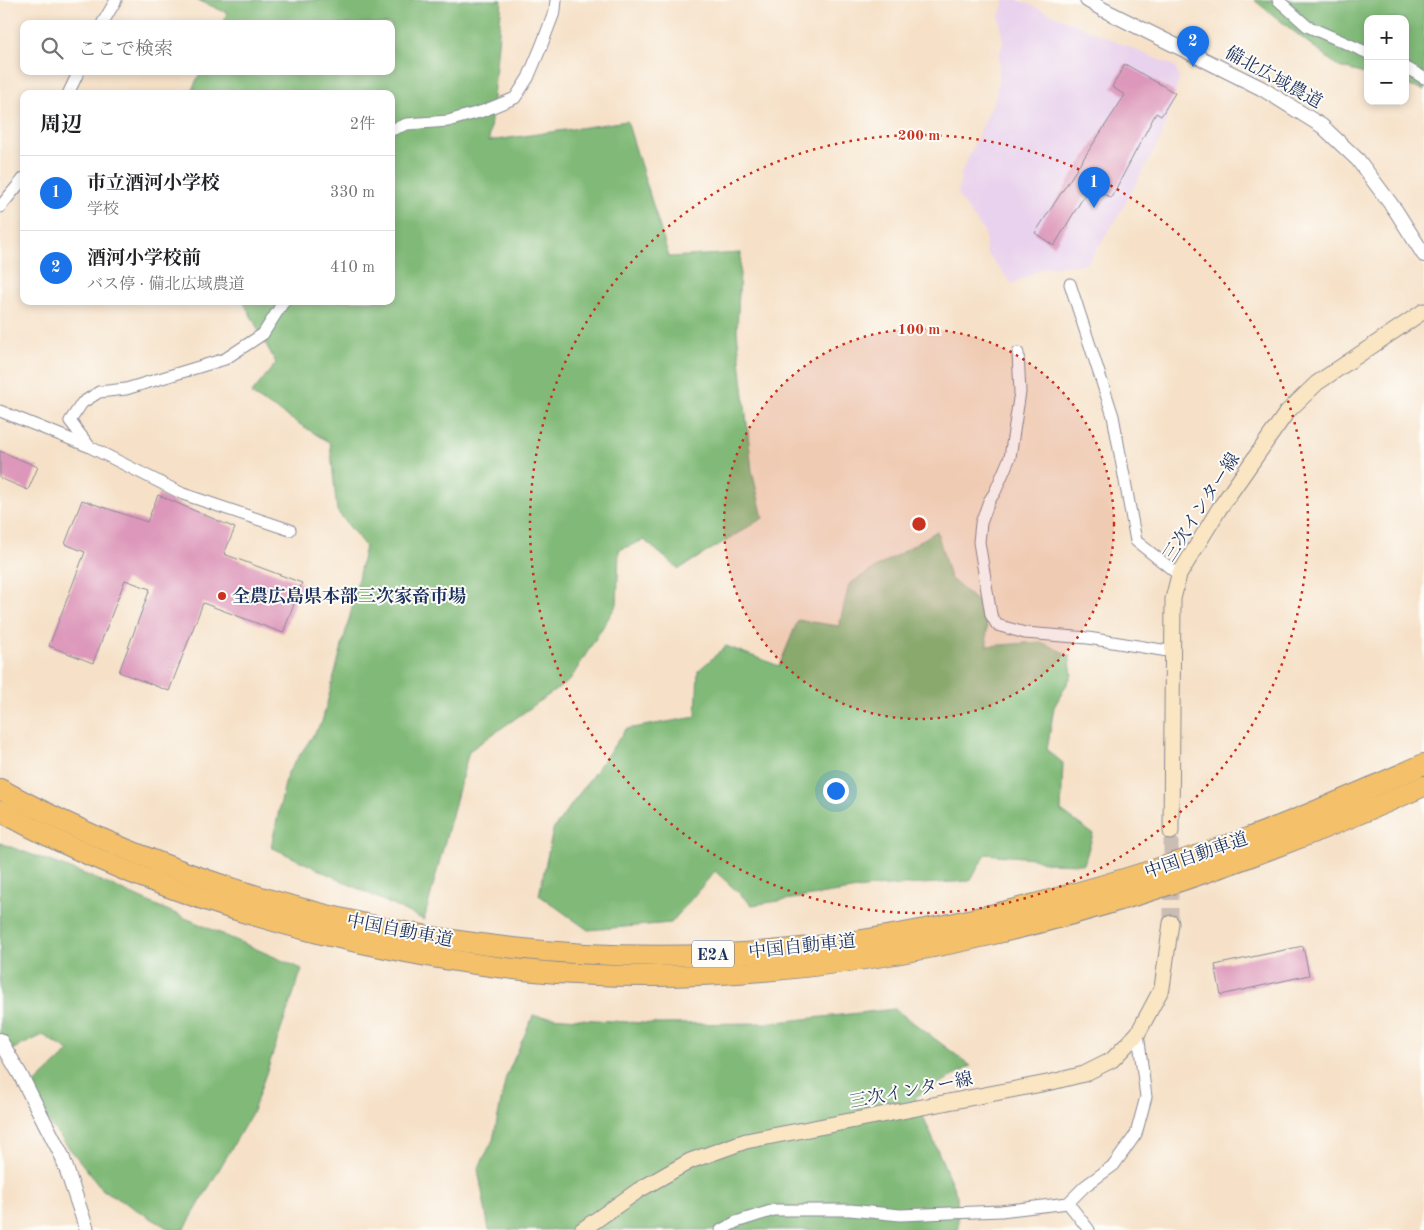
<!DOCTYPE html>
<html lang="ja">
<head>
<meta charset="utf-8">
<style>
	:root { --surface:#fff; --page:#f2f2f2; --text:#202124; --muted:#757577; --line:#e0e0e0; --accent:#1a73e8 }
	body { margin:0; font-family:"Old Standard TT","Noto Serif JP",serif; background:var(--page); color:var(--text) }
	.controls { position:absolute; right:15px; top:15px; display:grid; overflow:hidden; border-radius:10px; box-shadow:0 2px 8px #0003 }
	.controls button { width:45px; height:45px; display:grid; place-items:center; padding:0; border:0; border-bottom:1px solid var(--line); background:var(--surface); color:var(--text); font:25px sans-serif }
	.you { position:absolute; left:835px; top:790px; width:18px; height:18px; margin:-12px; border:4px solid #fff; border-radius:50%; background:#1a73e8; box-shadow:0 0 0 8px #1a73e833 }
	.badge { display:grid; place-items:center; width:32px; height:32px; border-radius:50%; background:var(--accent); color:#fff; font-size:16px; font-weight:700 }
	.pin { position:absolute; translate:-50% -41px; filter:drop-shadow(0 1px 2px #0008) }
	.pin::after { content:''; position:absolute; top:26px; width:18px; height:15px; background:inherit; clip-path:polygon(0 0,100% 0,50% 100%) }
	.list { margin:0; padding:0; list-style:none }
	h2 { display:flex; justify-content:space-between; align-items:center; height:65px; margin:0; padding:0 20px; font-size:21px }
	h2 small { font-size:16px; font-weight:400; color:var(--muted) }
	.list li { display:grid; grid-template-columns:32px 1fr auto; gap:15px; align-items:center; box-sizing:border-box; height:75px; padding:0 20px; border-top:1px solid var(--line) }
	.list b { display:block; font-size:19px; white-space:nowrap }
	.list p { margin:0; font-size:16px; white-space:nowrap; color:var(--muted) }
	.list em { font-size:16px; font-style:normal; color:var(--muted) }
	.icon { flex:none; width:28px; height:28px; fill:none; stroke:currentColor; stroke-width:2; stroke-linecap:round; stroke-linejoin:round }
	.map { position:relative; flex:none; width:1424px; height:1230px; overflow:hidden }
	.search { position:absolute; background:var(--surface); box-shadow:0 2px 8px #0003; left:20px; top:20px; width:375px; height:55px; display:flex; align-items:center; gap:12px; box-sizing:border-box; padding:0 18px; border-radius:10px; color:var(--muted); font-size:19px }
	.panel { position:absolute; background:var(--surface); box-shadow:0 2px 8px #0003; left:20px; top:90px; width:375px; height:215px; border-radius:10px }
	.map>svg:first-child { display:block }
	.built { fill:#e9d2ed }
	.forest { fill:#81ba78; stroke:#4e746b }
	.building { fill:#dd97ba }
	.lines { fill:none; stroke-linecap:round; stroke-linejoin:round }
	.secondary-tunnel { stroke:#cabdb3; stroke-width:15; stroke-dasharray:15 8; stroke-linecap:butt }
	.minor-casing { stroke:#888893; stroke-width:13 }
	.tertiary-casing { stroke:#888893; stroke-width:16 }
	.secondary-casing { stroke:#888893; stroke-width:17 }
	.motorway-casing { stroke:#888893; stroke-width:22 }
	.minor { stroke:#fff; stroke-width:11 }
	.tertiary { stroke:#fff; stroke-width:14 }
	.secondary { stroke:#fbe6c3; stroke-width:15 }
	.motorway { stroke:#f4c16a; stroke-width:20 }
	.ring { fill:none; stroke:#c8321e; stroke-width:2.5; stroke-dasharray:2.5 5 }
	.poi-dot { fill:#c8321e; stroke:#fdfcf7; stroke-width:2 }
	.labels { text-anchor:middle; stroke-width:4; stroke-linejoin:round; paint-order:stroke }
	.shield { fill:#fdfcf7; stroke:#5f6c8c; stroke-width:1 }
	.shield-label { font-size:16px; font-weight:bold; fill:#1b2f5e }
	.street-label { font-size:18px; fill:#1b2f5e; stroke:#fdfcf7 }
	.poi-label { font-size:18px; font-weight:bold; fill:#1b2f5e; stroke:#fdfcf7; text-anchor:start }
	.centre { fill:#c8321e; stroke:#fdfcf7; stroke-width:2.5 }
	.ring-label { font-size:15px; text-anchor:middle; font-weight:bold; fill:#c8321e; stroke:#fdfcf7; stroke-width:4; stroke-linejoin:round; paint-order:stroke }
</style>
</head>
<body>
<div class="map">
<svg width="1424" height="1230" viewBox="0 0 1424 1230">
	<rect width="100%" height="100%" fill="#fdfcf7"/>
	<filter id="ink" filterUnits="userSpaceOnUse"><feTurbulence type="fractalNoise" baseFrequency=".02" numOctaves="2"/><feDisplacementMap in="SourceGraphic" scale="10" xChannelSelector="R" yChannelSelector="G"/><feConvolveMatrix kernelMatrix="1 2 1 2 8 2 1 2 1" color-interpolation-filters="sRGB"/></filter>
	<filter id="wash" filterUnits="userSpaceOnUse"><feTurbulence type="fractalNoise" baseFrequency=".0096" numOctaves="4" result="noise"/><feDisplacementMap in="SourceGraphic" scale="20" xChannelSelector="R" yChannelSelector="G"/><feGaussianBlur stdDeviation="1.12" result="paint"/><feColorMatrix in="noise" values="0 0 0 0 0 0 0 0 0 0 0 0 0 0 0 0 0 1.4 0 .05"/><feComposite in="paint" operator="in"/></filter>
	<g filter="url(#wash)">
		<rect width="100%" height="100%" fill="#f6e1c8"/>
		<!-- built -->
		<path class="built" d="M1005,0H1019L1176,67L1179,79L1161,138L1116,220L1087,264L1043,268L1012,284L986,252L985,233L958,196L961,173L995,99L999,78V56L1003,42L999,16Z"/>
		<!-- forest -->
		<g class="forest">
			<path d="M198,0H502L489,141L627,121L669,257L741,253L737,331L752,471L763,518L679,569L644,540L619,550L617,604L570,680L469,751L424,920L271,847L287,774L322,722L352,608L365,546L337,511L330,443L251,394L276,363L243,301H391V94H190L201,71H391V24H223L227,13Z"/>
			<path d="M1254,0H1424V90L1405,85V19H1368V75L1339,67Z"/>
			<path d="M937,531L950,578L986,609L987,646L1041,642L1069,655L1072,675L1054,707L1047,750L1063,763L1061,811L1093,834L1084,864L1046,863L1033,858L986,854L970,881L871,887L752,905L715,871L671,923L588,930L539,895L553,830L626,729L696,717L698,671L726,646L779,666L798,620L839,626L849,584Z"/>
			<path d="M0,843L87,875L302,969L253,1111L184,1230H171L103,1190L25,1093L69,1051L43,1035L7,1052L0,1044Z"/>
			<path d="M895,1009L971,1066L915,1097L957,1196L958,1230H489L478,1169L493,1140L506,1077L533,1016L658,1024L768,1023Z"/>
		</g>
		<g id="blocks">
			<!-- building -->
			<g class="building">
				<path d="M1125,64L1175,93L1161,116L1156,113L1111,198L1090,186L1054,246L1035,233L1125,95L1112,87Z"/>
				<path d="M0,451L38,467L28,490L0,478Z"/>
				<path d="M158,495L235,528L224,554L302,583L283,633L203,603L169,691L119,672L150,589L125,580L93,663L49,646L85,552L65,544L82,500L147,522Z"/>
				<path d="M1303,946L1309,975L1221,995L1215,965Z"/>
			</g>
		</g>
	</g>
	<g filter="url(#ink)">
		<use href="#blocks" fill-opacity="0" stroke="#888893" stroke-width="1"/>
		<g class="lines">
			<!-- secondary-tunnel -->
			<path class="secondary-tunnel" d="M1171,923V832"/>
			<!-- minor casing -->
			<g class="minor-casing">
				<g id="minor">
					<path d="M1278,0L1307,26L1368,53"/>
					<path d="M102,24L116,0"/>
					<path d="M1405,67L1424,78"/>
					<path d="M68,94L79,71"/>
					<path d="M391,130L407,124L448,121L483,111L515,98L528,78L541,47L555,10L556,0"/>
					<path d="M0,207L24,178"/>
					<path d="M1070,284L1113,416L1136,541L1179,575"/>
					<path d="M1018,353L1020,392L1010,457L995,492L989,501L981,523L979,542L991,615L997,625L1025,633L1088,638L1174,652"/>
					<path d="M0,411L90,447L183,494L290,530"/>
					<path d="M89,446L70,421L82,403L99,392L126,389L225,359L263,334L284,301"/>
					<path d="M1068,1203L1089,1230"/>
					<path d="M721,1230L736,1222L774,1210H850L900,1215L1001,1211L1068,1203L1085,1186L1114,1165L1136,1134L1146,1097L1138,1033"/>
				</g>
			</g>
			<!-- tertiary casing -->
			<g class="tertiary-casing">
				<g id="tertiary">
					<path d="M1087,0L1104,10L1261,88L1322,126L1358,160L1396,211L1424,255"/>
					<path d="M0,1040L21,1076L62,1156L87,1230"/>
				</g>
			</g>
			<!-- secondary casing -->
			<g class="secondary-casing">
				<g id="secondary">
					<path d="M1171,832L1173,599L1179,575L1219,509L1287,412L1317,383L1424,311"/>
					<path d="M582,1230L639,1190L690,1161L746,1141L1052,1082L1084,1074L1112,1060L1138,1033L1162,988L1171,923"/>
				</g>
			</g>
			<!-- motorway casing -->
			<g class="motorway-casing">
				<g id="motorway">
					<path d="M0,789C253,926 550,982 835,944C975,925 1113,886 1245,839C1306,817 1365,790 1424,764"/>
					<path d="M0,811C102,867 213,907 326,935C391,950 457,963 523,970C833,1001 1144,910 1424,786"/>
				</g>
			</g>
			<!-- minor -->
			<use href="#minor" class="minor"/>
			<!-- tertiary -->
			<use href="#tertiary" class="tertiary"/>
			<!-- secondary -->
			<use href="#secondary" class="secondary"/>
			<!-- motorway -->
			<use href="#motorway" class="motorway"/>
		</g>
	</g>
	<!-- distance rings -->
	<circle cx="919" cy="524" r="195" fill="#c8321e" fill-opacity=".12"/>
	<g class="ring">
		<circle cx="919" cy="524" r="195"/>
		<circle cx="919" cy="524" r="389"/>
	</g>
	<!-- markers -->
	<circle class="poi-dot" cx="222" cy="596" r="5"/>
	<g class="labels">
		<!-- shield labels -->
		<rect class="shield" x="692" y="940.5" width="42" height="27" rx="4"/>
		<g class="shield-label">
			<text x="713" y="960">E2A</text>
		</g>
		<!-- street labels -->
		<g class="street-label">
			<text transform="translate(1274 77) rotate(29)" y="6">備北広域農道</text>
			<text transform="translate(1201 507) rotate(-57)" y="6">三次インター線</text>
			<text transform="translate(1196 855) rotate(-19)" y="6">中国自動車道</text>
			<text transform="translate(400 930) rotate(11)" y="6">中国自動車道</text>
			<text transform="translate(802 946) rotate(-6)" y="6">中国自動車道</text>
			<text transform="translate(911 1090) rotate(-11)" y="6">三次インター線</text>
		</g>
		<!-- poi labels -->
		<g class="poi-label">
			<text x="232" y="602">全農広島県本部三次家畜市場</text>
		</g>
	</g>
	<circle cx="919" cy="524" r="8" class="centre"/>
	<g class="ring-label">
		<text x="919" y="140">200 m</text>
		<text x="919" y="334">100 m</text>
	</g>
</svg>
<div class="controls">
<button>+</button>
<button>−</button>
</div>
<div class="you"></div>
<div class="pin badge" style="left:1094px;top:208px">1</div>
<div class="pin badge" style="left:1193px;top:67px">2</div>
<div class="search"><svg class="icon" aria-label="search" viewBox="0 0 24 24"><circle cx="10" cy="10" r="6"/><path d="M15 15l6 6"/></svg>ここで検索</div>
<section class="panel">
<h2>周辺<small>2件</small></h2>
<ul class="list">
<li><span class="badge">1</span><div><b>市立酒河小学校</b><p>学校</p></div><em>330 m</em></li>
<li><span class="badge">2</span><div><b>酒河小学校前</b><p>バス停 · 備北広域農道</p></div><em>410 m</em></li>
</ul>
</section>
</div>
</body>
</html>
